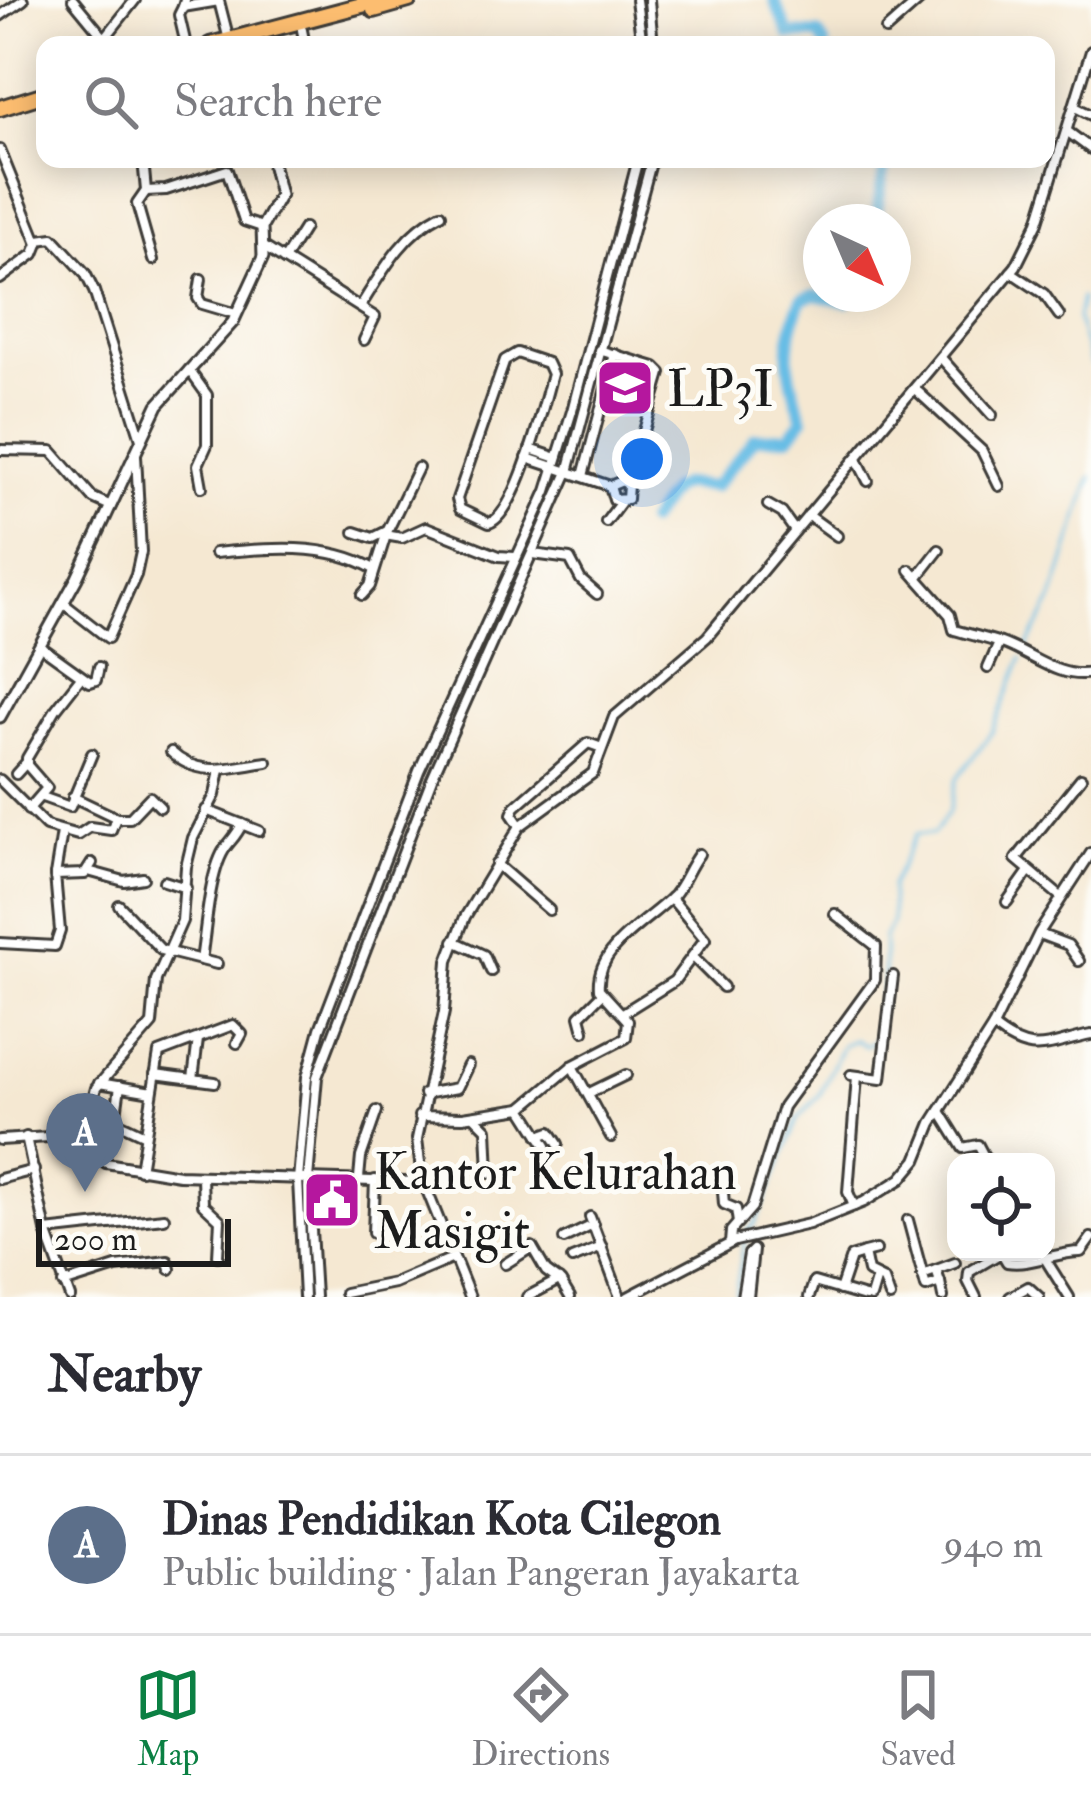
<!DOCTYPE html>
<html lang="en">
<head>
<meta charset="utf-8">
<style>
	:root { --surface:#fff; --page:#f2f2f3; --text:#2b2b33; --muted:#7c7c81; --line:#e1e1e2; --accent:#0b8043 }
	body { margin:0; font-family:"IM FELL Double Pica",serif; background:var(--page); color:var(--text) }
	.controls { position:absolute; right:36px; bottom:36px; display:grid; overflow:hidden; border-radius:24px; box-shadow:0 6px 30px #0003 }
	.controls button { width:108px; height:108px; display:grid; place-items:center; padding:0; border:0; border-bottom:3px solid var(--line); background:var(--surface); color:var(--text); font:60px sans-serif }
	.compass { position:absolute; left:803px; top:204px; width:108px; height:108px; border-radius:50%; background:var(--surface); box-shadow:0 6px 30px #0003; rotate:136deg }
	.scale { position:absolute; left:36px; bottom:30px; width:195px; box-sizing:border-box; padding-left:12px; border:6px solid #1c1c1c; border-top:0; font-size:33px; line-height:42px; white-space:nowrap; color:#1c1c1c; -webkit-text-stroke:9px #fdfcf7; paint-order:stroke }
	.you { position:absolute; left:642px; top:459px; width:42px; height:42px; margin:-30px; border:9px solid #fff; border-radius:50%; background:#1a73e8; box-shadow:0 0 0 18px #1a73e833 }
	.badge { display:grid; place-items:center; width:78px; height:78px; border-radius:50%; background:var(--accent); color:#fff; font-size:39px; font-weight:700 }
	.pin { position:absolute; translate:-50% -99px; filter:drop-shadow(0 3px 6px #0008) }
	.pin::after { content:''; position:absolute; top:63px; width:42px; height:36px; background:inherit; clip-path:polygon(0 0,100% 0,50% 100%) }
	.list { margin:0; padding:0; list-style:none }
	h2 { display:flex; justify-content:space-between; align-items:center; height:156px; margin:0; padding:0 48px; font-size:51px }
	h2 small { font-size:39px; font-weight:400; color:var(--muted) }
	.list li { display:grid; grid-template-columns:78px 1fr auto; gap:36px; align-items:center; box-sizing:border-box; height:180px; padding:0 48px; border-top:3px solid var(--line) }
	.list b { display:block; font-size:45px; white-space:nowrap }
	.list p { margin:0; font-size:39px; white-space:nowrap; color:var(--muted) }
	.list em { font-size:39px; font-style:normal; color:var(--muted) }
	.icon { flex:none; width:66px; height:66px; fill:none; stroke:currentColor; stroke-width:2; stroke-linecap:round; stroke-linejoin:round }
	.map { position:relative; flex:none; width:1091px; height:1297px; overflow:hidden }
	.search { position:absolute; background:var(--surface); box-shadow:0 6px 30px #0003; left:36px; right:36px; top:36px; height:132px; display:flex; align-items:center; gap:30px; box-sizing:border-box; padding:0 42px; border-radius:24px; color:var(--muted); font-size:45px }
	.sheet { height:336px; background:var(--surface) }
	nav { display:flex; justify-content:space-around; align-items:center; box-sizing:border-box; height:168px; border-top:3px solid var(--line); background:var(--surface); font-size:33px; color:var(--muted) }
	nav a { display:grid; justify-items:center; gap:6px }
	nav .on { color:var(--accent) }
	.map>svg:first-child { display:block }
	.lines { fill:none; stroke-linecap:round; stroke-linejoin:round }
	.stream { stroke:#68bde5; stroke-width:3 }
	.river { stroke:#68bde5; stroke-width:12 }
	.minor-casing { stroke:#3d3b37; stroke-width:14 }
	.tertiary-casing { stroke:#3d3b37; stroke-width:15 }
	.trunk-casing { stroke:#3d3b37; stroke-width:20 }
	.minor { stroke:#fff; stroke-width:8 }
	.tertiary { stroke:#fff; stroke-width:9 }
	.trunk { stroke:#fcbd6f; stroke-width:14 }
	.labels { text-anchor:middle; stroke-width:10; stroke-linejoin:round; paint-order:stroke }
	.poi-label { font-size:51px; fill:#1c1c1c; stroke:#fdfcf7; text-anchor:start }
</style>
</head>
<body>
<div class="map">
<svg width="1091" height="1297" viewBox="0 0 1091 1297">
	<rect width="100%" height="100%" fill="#fdfcf7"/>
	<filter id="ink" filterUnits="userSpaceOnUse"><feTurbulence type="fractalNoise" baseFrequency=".00833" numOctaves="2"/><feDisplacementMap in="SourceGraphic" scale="24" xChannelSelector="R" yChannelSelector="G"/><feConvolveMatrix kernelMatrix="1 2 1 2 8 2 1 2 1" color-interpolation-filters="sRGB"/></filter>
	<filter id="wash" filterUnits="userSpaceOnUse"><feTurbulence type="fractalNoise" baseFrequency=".004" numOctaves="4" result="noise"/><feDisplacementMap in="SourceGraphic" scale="48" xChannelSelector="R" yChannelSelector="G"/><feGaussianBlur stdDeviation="2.7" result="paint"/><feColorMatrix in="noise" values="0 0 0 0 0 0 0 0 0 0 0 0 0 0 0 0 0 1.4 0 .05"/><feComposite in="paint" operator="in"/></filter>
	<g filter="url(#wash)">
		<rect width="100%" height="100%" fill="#f5e8d2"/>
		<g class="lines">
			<!-- stream -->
			<g class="stream">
				<path d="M1081,298L1077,318L1091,365"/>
				<path d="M1026,649L1053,599L1091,477"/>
				<path d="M735,1297L746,1232L754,1225L766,1199L798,1119L820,1094L843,1045L855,1040L865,1046L875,1041L884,977V937L892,922L891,886L916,834H934L949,811L957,778L992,732L1022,658"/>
			</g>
			<!-- river -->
			<g class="river">
				<path d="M774,0L789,35L818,34L825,45"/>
				<path d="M875,222L886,159"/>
				<path d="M649,522L672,489L684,484L714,487L755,438L789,437L803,419C786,371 782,347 802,299L815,295L847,302L853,294"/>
			</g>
		</g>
	</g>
	<g filter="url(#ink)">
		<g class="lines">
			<!-- minor casing -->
			<g class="minor-casing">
				<g id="minor">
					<path d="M73,0L110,45"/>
					<path d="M185,0L183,7L219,1L229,40"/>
					<path d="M636,0L642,45"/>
					<path d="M649,0L653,45"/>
					<path d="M183,7L179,15L186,45"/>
					<path d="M0,16L23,0"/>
					<path d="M302,30L305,45"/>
					<path d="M886,30L920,0"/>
					<path d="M105,38L135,0"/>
					<path d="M1075,107L1091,115"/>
					<path d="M1068,132L1091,149"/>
					<path d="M0,150L38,244L34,254L0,279"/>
					<path d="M143,159L146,191L137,204L153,260"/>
					<path d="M146,191L166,190L227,170L244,221L262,227"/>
					<path d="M38,240L53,238L85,273L94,291L141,439"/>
					<path d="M264,247L375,317L364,340"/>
					<path d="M284,260L304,228"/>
					<path d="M1011,272L1044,294L1059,315"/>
					<path d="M201,279L198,298L202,304L236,314"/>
					<path d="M360,307C382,272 403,233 441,214"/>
					<path d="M599,350L655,367L661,373L628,485"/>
					<path d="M517,353L547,363L552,374C544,403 517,515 489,523L460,509L457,499L505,360Z"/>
					<path d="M942,359L992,415"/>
					<path d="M189,370L207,395V445L198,465L202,487"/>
					<path d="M916,390L982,451L999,486"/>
					<path d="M530,449L557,458"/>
					<path d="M0,450L52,451L93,498L111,506"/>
					<path d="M527,458L610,486L622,481L628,485L627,499L614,500L610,486"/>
					<path d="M857,459L868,481"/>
					<path d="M583,476L615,354"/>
					<path d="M768,505L782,513L795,531"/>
					<path d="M808,515L837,536"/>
					<path d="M606,522L621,502"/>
					<path d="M355,532L373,538L385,532"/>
					<path d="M385,535L402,538L426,527L499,556L514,557"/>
					<path d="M215,553C266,548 328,542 374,569"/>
					<path d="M533,554L570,559L581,580L597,594"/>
					<path d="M910,570L950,615L954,630C969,634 985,638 1001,643C1030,653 1059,680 1091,673"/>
					<path d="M917,578L939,550"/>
					<path d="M362,595L370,586L387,532L418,468"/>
					<path d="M63,603L108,638L136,575L141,552L136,455"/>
					<path d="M40,646L90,682L96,680L99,667"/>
					<path d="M988,668L999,643"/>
					<path d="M171,752C199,779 232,767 267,762"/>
					<path d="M16,774L26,763"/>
					<path d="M0,780L46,826L78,835L90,827L111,830L116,818H130L150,797L160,807"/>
					<path d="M42,797L70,807L92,754"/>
					<path d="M73,797L117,818"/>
					<path d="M28,810L47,788L27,765V758L56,709L81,677"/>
					<path d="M206,810L259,831"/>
					<path d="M520,826L512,814L515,807L588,743L602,748"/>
					<path d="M496,864L549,910"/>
					<path d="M88,871L124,881L143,878"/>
					<path d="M55,875L62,832"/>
					<path d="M164,881L186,888"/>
					<path d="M1061,897L1016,859L1081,778"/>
					<path d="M1007,902L1029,871"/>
					<path d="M119,905L161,950L217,964"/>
					<path d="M1039,934L1068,945L1079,961"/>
					<path d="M454,941L484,955L491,971"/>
					<path d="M0,943L55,946L60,931L55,875L85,874L92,863"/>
					<path d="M694,958L723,987"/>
					<path d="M201,960C206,931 209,870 226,847C232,839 237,835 242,824"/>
					<path d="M623,1013L674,981L705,939L671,898"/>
					<path d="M993,1027C1033,1059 1046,1044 1091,1035"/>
					<path d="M584,1031L580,1016L602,994"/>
					<path d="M572,1066L611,1137"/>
					<path d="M155,1074L215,1082"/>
					<path d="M851,1075L881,1079L893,976"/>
					<path d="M193,1079L198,1039"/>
					<path d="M99,1083L152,1092"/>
					<path d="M120,1086L115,1121L145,1135"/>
					<path d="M589,1093L626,1075"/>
					<path d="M424,1094L457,1088L468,1065"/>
					<path d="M522,1108L546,1146"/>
					<path d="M940,1111L963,1148L978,1145L987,1162"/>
					<path d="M419,1116L463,1117L522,1108L572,1066L626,1038L628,1021L599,989C595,947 649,921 674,895C684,883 689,867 699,854"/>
					<path d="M475,1117L487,1129L489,1173"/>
					<path d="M539,1136L550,1132L558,1144"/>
					<path d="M26,1137L46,1231L70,1297"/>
					<path d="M0,1140L65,1136L82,1143L106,1163L179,1175L406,1182L422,1178"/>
					<path d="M82,1143L96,1088L152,1024L156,980L182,921L186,867L193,838L215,795L220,770"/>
					<path d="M140,1170L159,1053L233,1025L242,1034L237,1043"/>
					<path d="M202,1177L203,1204L220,1220L218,1256"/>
					<path d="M359,1178L361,1157L377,1111"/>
					<path d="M0,1179L34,1170"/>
					<path d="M723,1192L724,1204L736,1209L738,1223"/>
					<path d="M854,1206L848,1192L857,1076"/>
					<path d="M590,1217L620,1297"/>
					<path d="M908,1220L926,1287L940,1282L943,1297"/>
					<path d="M46,1231L164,1218"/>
					<path d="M373,1233L375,1180"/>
					<path d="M564,1239L593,1225"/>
					<path d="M730,1243L731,1231L752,1207L783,1107L875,980L876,946L835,914"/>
					<path d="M1001,1252L1007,1262C1030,1266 1056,1252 1081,1252L1091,1238"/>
					<path d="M864,1253L876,1250"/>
					<path d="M1044,1257L1069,1297"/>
					<path d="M572,1259L602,1247"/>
					<path d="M505,1264L532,1247L546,1271L561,1282L570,1297"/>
					<path d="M936,1270L955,1263"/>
					<path d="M922,1275L936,1270L940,1282"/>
					<path d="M63,1284L116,1267L168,1261L170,1269"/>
					<path d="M840,1290L851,1257L864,1253L868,1272L884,1280L890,1297"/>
					<path d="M345,1293L394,1283L453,1258"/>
					<path d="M304,1297L298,1180L307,1077L320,1029L419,771L547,491L572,411L638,159"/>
					<path d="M315,1297L308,1179L317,1077L432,778L568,472L652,159"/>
					<path d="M470,1297L422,1178L417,1139L444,1012L448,961L465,917L520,826L593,773L614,717L707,637L1016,266L1038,222L1091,51"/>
					<path d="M527,1297L559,1280"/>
					<path d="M628,1297L735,1241L809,1224L864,1202L901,1179L917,1160L932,1123L993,1027L1039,933L1091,853"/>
					<path d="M742,1297L749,1254L753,1250L748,1297"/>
					<path d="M809,1297L814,1282L865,1297"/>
					<path d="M871,1297L877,1277"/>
					<path d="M976,1297L968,1281L969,1272L1001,1253"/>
					<path d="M1010,1297L1028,1287L1039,1297"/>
				</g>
			</g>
			<!-- tertiary casing -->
			<g class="tertiary-casing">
				<path id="tertiary" d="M0,717L77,578L158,405L233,322L263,257L262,227L280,195L271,159"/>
			</g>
			<!-- trunk casing -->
			<g class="trunk-casing">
				<g id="trunk">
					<path d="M374,10L409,0"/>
					<path d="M210,45L381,0"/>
					<path d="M0,108L45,94"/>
				</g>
			</g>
			<!-- minor -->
			<use href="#minor" class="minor"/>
			<!-- tertiary -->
			<use href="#tertiary" class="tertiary"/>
			<!-- trunk -->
			<use href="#trunk" class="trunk"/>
		</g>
	</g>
	<!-- icons -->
	<defs>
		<g id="university-square" transform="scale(3)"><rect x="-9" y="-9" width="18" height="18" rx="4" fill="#b5179e" stroke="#fdfcf7"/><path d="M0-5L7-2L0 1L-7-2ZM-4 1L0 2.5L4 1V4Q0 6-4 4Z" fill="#fff"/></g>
		<g id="civic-square" transform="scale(3)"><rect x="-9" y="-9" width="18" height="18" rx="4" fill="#b5179e" stroke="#fdfcf7"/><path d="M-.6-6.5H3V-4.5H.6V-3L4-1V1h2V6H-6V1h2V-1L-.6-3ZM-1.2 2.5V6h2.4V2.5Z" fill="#fff"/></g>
	</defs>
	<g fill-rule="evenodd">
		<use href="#university-square" x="625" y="388"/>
		<use href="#civic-square" x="332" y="1200"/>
	</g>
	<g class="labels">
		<!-- poi labels -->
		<g class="poi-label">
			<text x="667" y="406">LP3I</text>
			<text x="374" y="1189">Kantor Kelurahan<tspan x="374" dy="59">Masigit</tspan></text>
		</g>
	</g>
</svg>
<div class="controls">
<button><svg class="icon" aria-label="locate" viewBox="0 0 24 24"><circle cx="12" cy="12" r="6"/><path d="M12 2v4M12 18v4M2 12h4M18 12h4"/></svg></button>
</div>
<svg class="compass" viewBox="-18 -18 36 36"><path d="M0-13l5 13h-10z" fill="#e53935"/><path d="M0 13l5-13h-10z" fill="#7c7c81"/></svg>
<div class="scale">200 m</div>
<div class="you"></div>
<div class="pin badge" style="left:85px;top:1192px;background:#5c6f8a">A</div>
<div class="search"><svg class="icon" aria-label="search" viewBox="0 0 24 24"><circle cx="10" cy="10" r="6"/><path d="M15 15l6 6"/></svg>Search here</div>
</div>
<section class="sheet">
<h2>Nearby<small></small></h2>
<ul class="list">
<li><span class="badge" style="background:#5c6f8a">A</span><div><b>Dinas Pendidikan Kota Cilegon</b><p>Public building · Jalan Pangeran Jayakarta</p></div><em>940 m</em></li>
</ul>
</section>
<nav>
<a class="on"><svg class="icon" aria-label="map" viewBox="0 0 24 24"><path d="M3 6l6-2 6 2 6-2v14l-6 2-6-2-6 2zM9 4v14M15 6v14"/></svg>Map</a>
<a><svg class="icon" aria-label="directions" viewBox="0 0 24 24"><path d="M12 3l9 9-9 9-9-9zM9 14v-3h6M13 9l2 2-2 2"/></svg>Directions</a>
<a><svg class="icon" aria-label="saved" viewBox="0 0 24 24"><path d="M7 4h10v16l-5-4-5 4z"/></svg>Saved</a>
</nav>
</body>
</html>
